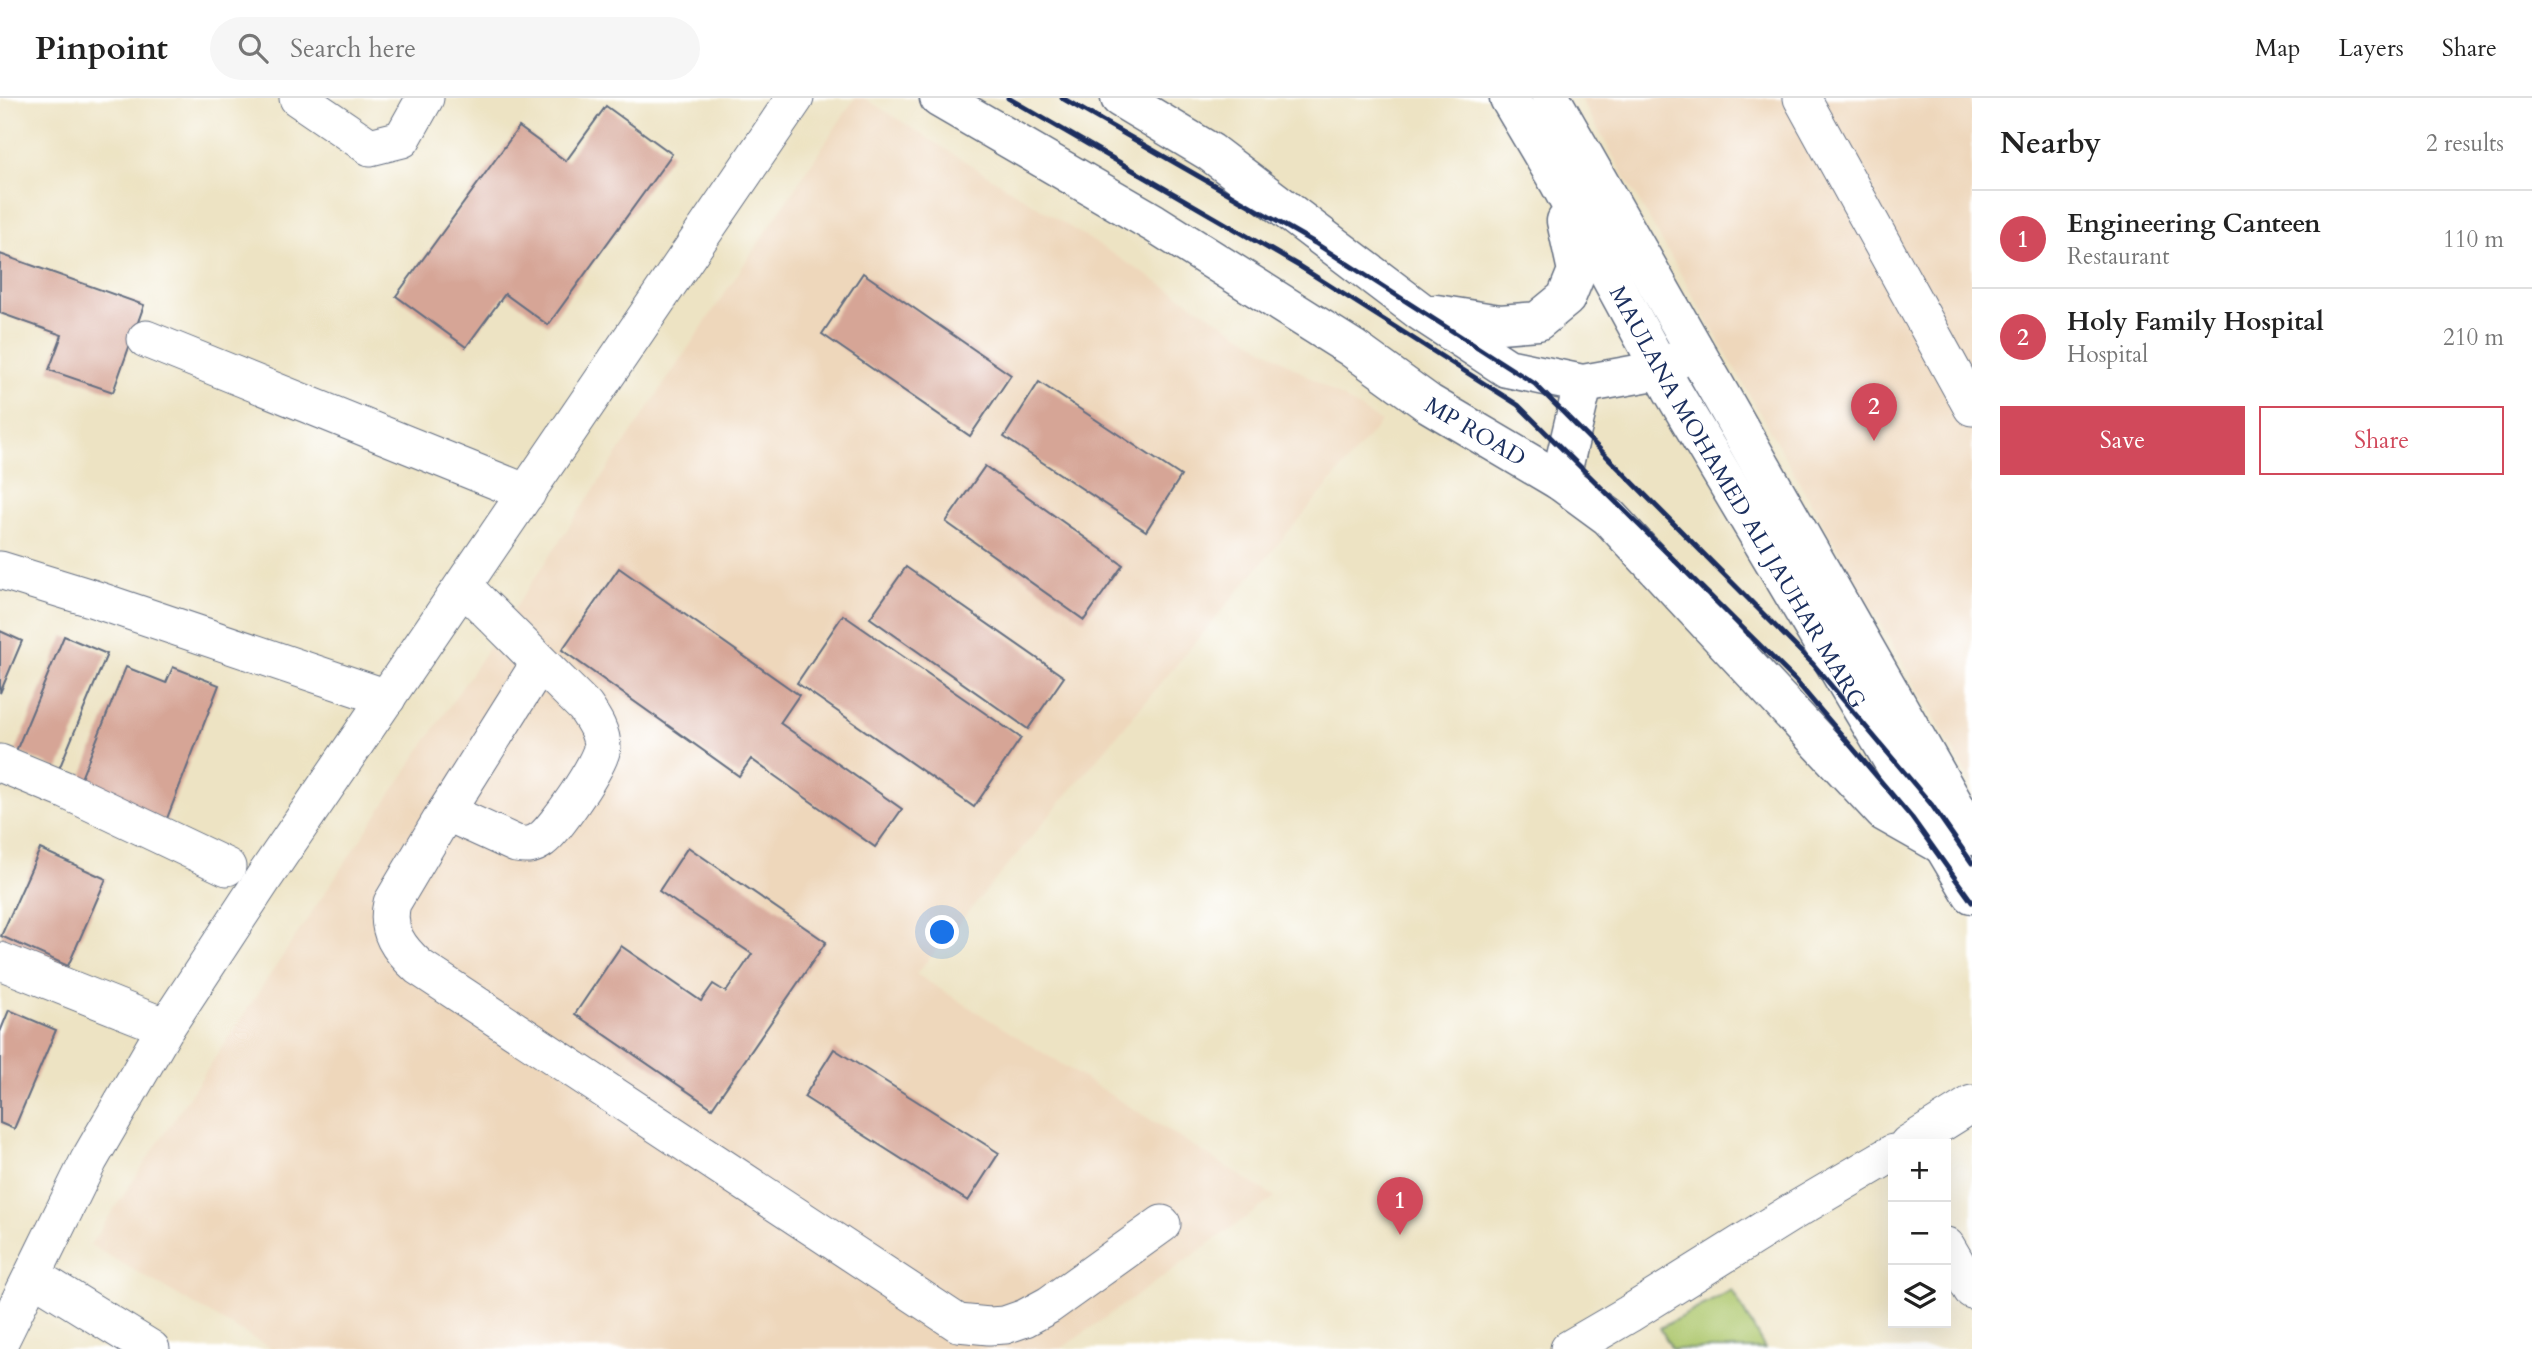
<!DOCTYPE html>
<html lang="en">
<head>
<meta charset="utf-8">
<style>
	:root { --surface:#fff; --page:#f6f6f6; --text:#222; --muted:#767676; --line:#e0e0e0; --accent:#d1495b }
	body { margin:0; font-family:Cardo,serif; background:var(--page); color:var(--text) }
	.controls { position:absolute; right:21px; bottom:21px; display:grid; overflow:hidden; border-radius:0px; box-shadow:0 7px 28px #0002 }
	.controls button { width:63px; height:63px; display:grid; place-items:center; padding:0; border:0; border-bottom:2px solid var(--line); background:var(--surface); color:var(--text); font:35px sans-serif }
	.you { position:absolute; left:943px; top:835px; width:24px; height:24px; margin:-18px; border:5px solid #fff; border-radius:50%; background:#1a73e8; box-shadow:0 0 0 10px #1a73e833 }
	.badge { display:grid; place-items:center; width:46px; height:46px; border-radius:50%; background:var(--accent); color:#fff; font-size:23px; font-weight:700 }
	.pin { position:absolute; translate:-50% -58px; filter:drop-shadow(0 2px 4px #0008) }
	.pin::after { content:''; position:absolute; top:37px; width:24px; height:21px; background:inherit; clip-path:polygon(0 0,100% 0,50% 100%) }
	.list { margin:0; padding:0; list-style:none }
	h2 { display:flex; justify-content:space-between; align-items:center; height:91px; margin:0; padding:0 28px; font-size:30px }
	h2 small { font-size:23px; font-weight:400; color:var(--muted) }
	.list li { display:grid; grid-template-columns:46px 1fr auto; gap:21px; align-items:center; box-sizing:border-box; height:98px; padding:0 28px; border-top:2px solid var(--line) }
	.list b { display:block; font-size:26px; white-space:nowrap }
	.list p { margin:0; font-size:23px; white-space:nowrap; color:var(--muted) }
	.list em { font-size:23px; font-style:normal; color:var(--muted) }
	.actions { display:flex; gap:14px; padding:21px 28px }
	.actions a { flex:1; padding:16px 0; border:2px solid var(--accent); border-radius:0px; text-align:center; font-size:24px; color:var(--accent) }
	.actions .main { background:var(--accent); color:#fff }
	.icon { flex:none; width:38px; height:38px; fill:none; stroke:currentColor; stroke-width:2; stroke-linecap:round; stroke-linejoin:round }
	.map { position:relative; flex:none; width:1972px; height:1251px; overflow:hidden }
	header { display:flex; align-items:center; gap:42px; box-sizing:border-box; height:98px; padding:0 35px; background:var(--surface); border-bottom:2px solid var(--line) }
	header strong { font-size:33px }
	nav { display:flex; gap:38px; margin-inline-start:auto; font-size:24px }
	.search { width:490px; height:63px; background:var(--page); display:flex; align-items:center; gap:18px; box-sizing:border-box; padding:0 24px; border-radius:38px; color:var(--muted); font-size:26px }
	main { display:flex }
	aside { flex:1; background:var(--surface) }
	.map>svg:first-child { display:block }
	.built { fill:#eed7bb }
	.green { fill:#adc76d; stroke:#647b66; stroke-width:2 }
	.building { fill:#d6a596 }
	.lines { fill:none; stroke-linecap:round; stroke-linejoin:round }
	.minor-casing { stroke:#646e81; stroke-width:39 }
	.major-casing { stroke:#646e81; stroke-width:41 }
	.minor { stroke:#fff; stroke-width:37 }
	.major { stroke:#fff; stroke-width:38 }
	.rail { stroke:#1b2f5e; stroke-width:5 }
	.labels { text-anchor:middle; stroke-width:6; stroke-linejoin:round; paint-order:stroke }
	.street-label { font-size:23px; fill:#1b2f5e; stroke:#fff }
</style>
</head>
<body>
<header>
<strong>Pinpoint</strong>
<div class="search"><svg class="icon" aria-label="search" viewBox="0 0 24 24"><circle cx="10" cy="10" r="6"/><path d="M15 15l6 6"/></svg>Search here</div>
<nav><a>Map</a><a>Layers</a><a>Share</a></nav>
</header>
<main>
<div class="map">
<svg width="1972" height="1251" viewBox="0 0 1972 1251">
	<rect width="100%" height="100%" fill="#fff"/>
	<filter id="ink" filterUnits="userSpaceOnUse"><feTurbulence type="fractalNoise" baseFrequency=".0143" numOctaves="2"/><feDisplacementMap in="SourceGraphic" scale="14" xChannelSelector="R" yChannelSelector="G"/><feConvolveMatrix kernelMatrix="1 2 1 2 8 2 1 2 1" color-interpolation-filters="sRGB"/></filter>
	<filter id="wash" filterUnits="userSpaceOnUse"><feTurbulence type="fractalNoise" baseFrequency=".00686" numOctaves="4" result="noise"/><feDisplacementMap in="SourceGraphic" scale="28" xChannelSelector="R" yChannelSelector="G"/><feGaussianBlur stdDeviation="1.57" result="paint"/><feColorMatrix in="noise" values="0 0 0 0 0 0 0 0 0 0 0 0 0 0 0 0 0 1.4 0 .05"/><feComposite in="paint" operator="in"/></filter>
	<g filter="url(#wash)">
		<rect width="100%" height="100%" fill="#ede3c3"/>
		<!-- built -->
		<g class="built">
			<path d="M855,0H864L1381,324L916,876L1275,1099L1061,1251H272L90,1147Z"/>
			<path d="M1580,0H1972V686Z"/>
		</g>
		<!-- green -->
		<path class="green" d="M1732,1192L1765,1251H1672L1660,1230Z"/>
		<g id="blocks">
			<!-- building -->
			<g class="building">
				<path d="M606,8L672,56L548,227L505,196L466,249L396,198L519,29L566,63Z"/>
				<path d="M0,156L144,207L113,294L49,272L62,237L0,215Z"/>
				<path d="M863,175L1011,277L970,338L822,236Z"/>
				<path d="M1039,284L1181,378L1146,433L1004,339Z"/>
				<path d="M985,368L1123,467L1084,522L946,424Z"/>
				<path d="M906,469L1064,579L1028,631L870,520Z"/>
				<path d="M619,470L799,597L780,625L902,711L875,749L751,661L739,678L562,552Z"/>
				<path d="M843,517L1021,640L974,709L797,585Z"/>
				<path d="M0,533L22,543L0,595Z"/>
				<path d="M64,538L107,556L59,671L16,653Z"/>
				<path d="M126,569L166,585L173,569L219,587L166,723L78,688Z"/>
				<path d="M688,749L826,844L712,1010L575,916L621,848L701,903L713,886L726,894L752,856L659,793Z"/>
				<path d="M40,751L106,781L68,868L1,838Z"/>
				<path d="M9,912L56,932L14,1031L0,1025V934Z"/>
				<path d="M834,951L999,1055L968,1103L804,999Z"/>
			</g>
		</g>
	</g>
	<g filter="url(#ink)">
		<use href="#blocks" fill-opacity="0" stroke="#646e81" stroke-width="2"/>
		<g class="lines">
			<!-- minor casing -->
			<g class="minor-casing">
				<g id="minor">
					<path d="M298,0L370,49L402,41L425,0"/>
					<path d="M1802,0L1972,309"/>
					<path d="M146,241L527,395"/>
					<path d="M0,472L91,500L387,600"/>
					<path d="M539,566L446,714L392,805C385,833 399,851 419,869L958,1225L989,1228L1005,1227L1025,1220L1049,1207L1162,1126"/>
					<path d="M0,665L65,692L227,769"/>
					<path d="M446,714L516,746C526,748 533,748 542,741C555,732 602,664 602,649C602,634 593,621 585,609L463,488"/>
					<path d="M0,863L166,929"/>
					<path d="M1908,1046L1972,1006"/>
					<path d="M1946,1148L1972,1192"/>
					<path d="M33,1178L151,1251"/>
					<path d="M0,1243L89,1062L166,929L263,781L795,0"/>
					<path d="M1569,1251L1629,1216L1789,1116L1893,1055"/>
				</g>
			</g>
			<!-- major casing -->
			<g class="major-casing">
				<g id="major">
					<path id="s1" d="M939,0L1154,125L1352,250L1428,305L1560,383L1609,419L1884,714L1944,748L1969,732"/>
					<path d="M1120,0L1210,54L1420,213L1507,270L1583,286L1660,272L1680,260"/>
					<path id="s2" d="M1509,0L1558,83L1672,292L1972,796"/>
					<path d="M1551,0L1972,738"/>
					<path d="M1436,216L1500,226L1538,223L1566,200L1577,173L1566,123"/>
					<path d="M1560,383L1583,286"/>
				</g>
			</g>
			<!-- minor -->
			<use href="#minor" class="minor"/>
			<!-- major -->
			<use href="#major" class="major"/>
			<!-- rail -->
			<g class="rail">
				<path d="M1008,0L1299,168L1518,307L1795,582L1912,720L1972,804"/>
				<path d="M1062,0L1315,145L1535,286L1813,566L1931,706L1972,765"/>
			</g>
		</g>
	</g>
	<g class="labels">
		<!-- street labels -->
		<g class="street-label">
			<text dy="8" stroke="none"><textPath href="#s1" startOffset="632">MP ROAD</textPath></text>
			<text dy="8" stroke="none"><textPath href="#s2" startOffset="460">MAULANA MOHAMED ALI JAUHAR MARG</textPath></text>
		</g>
	</g>
</svg>
<div class="controls">
<button>+</button>
<button>−</button>
<button><svg class="icon" aria-label="layers" viewBox="0 0 24 24"><path d="M12 4l9 5-9 5-9-5zM3 14l9 5 9-5"/></svg></button>
</div>
<div class="you"></div>
<div class="pin badge" style="left:1400px;top:1137px">1</div>
<div class="pin badge" style="left:1874px;top:343px">2</div>
</div>
<aside>
<h2>Nearby<small>2 results</small></h2>
<ul class="list">
<li><span class="badge">1</span><div><b>Engineering Canteen</b><p>Restaurant</p></div><em>110 m</em></li>
<li><span class="badge">2</span><div><b>Holy Family Hospital</b><p>Hospital</p></div><em>210 m</em></li>
</ul>
<div class="actions"><a class="main">Save</a><a>Share</a></div>
</aside>
</main>
</body>
</html>
